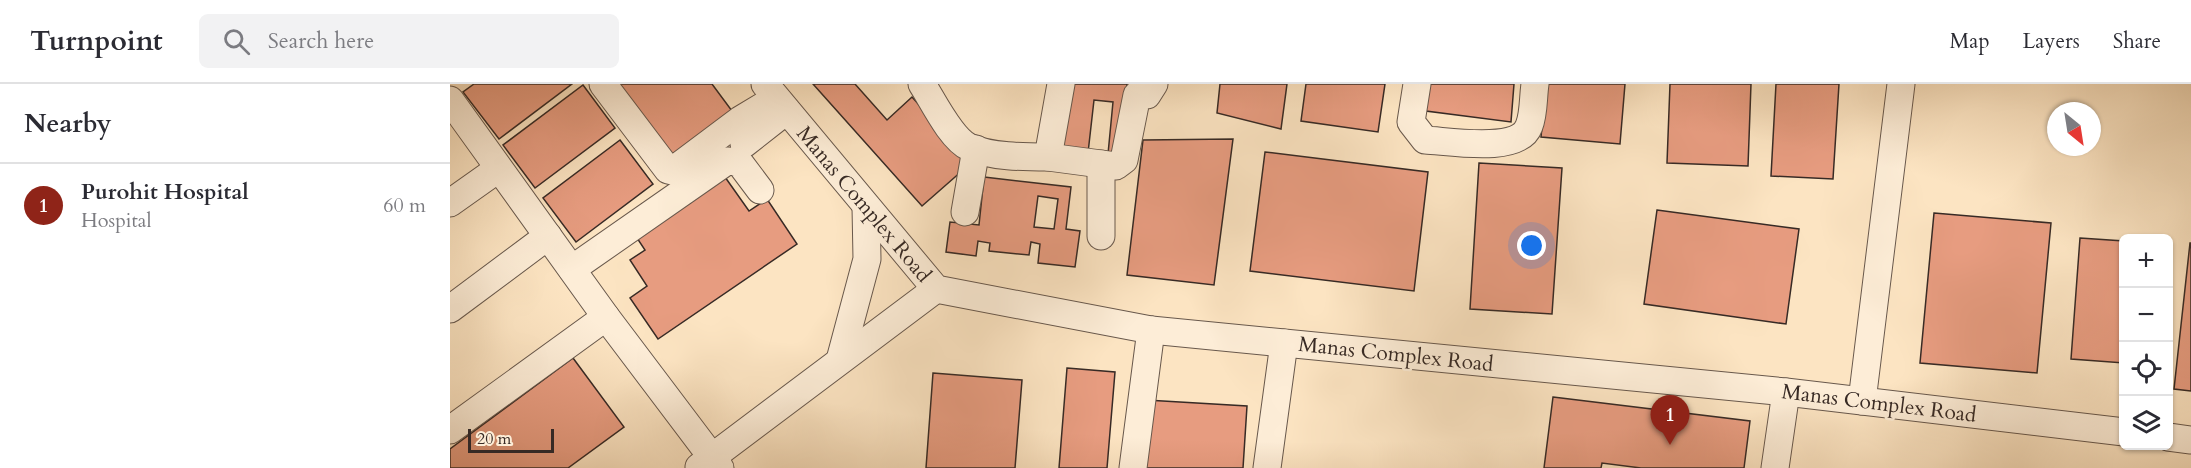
<!DOCTYPE html>
<html lang="en">
<head>
<meta charset="utf-8">
<style>
	:root { --surface:#fff; --page:#f2f2f3; --text:#2b2b33; --muted:#7c7c81; --line:#e1e1e2; --accent:#8f2418 }
	body { margin:0; font-family:Cardo,serif; background:var(--page); color:var(--text) }
	.controls { position:absolute; right:18px; bottom:18px; display:grid; overflow:hidden; border-radius:9px; box-shadow:0 2px 4px #0004 }
	.controls button { width:54px; height:54px; display:grid; place-items:center; padding:0; border:0; border-bottom:2px solid var(--line); background:var(--surface); color:var(--text); font:30px sans-serif }
	.compass { position:absolute; left:1597px; top:18px; width:54px; height:54px; border-radius:50%; background:var(--surface); box-shadow:0 2px 4px #0004; rotate:150deg }
	.scale { position:absolute; left:18px; bottom:15px; width:86px; box-sizing:border-box; padding-left:6px; border:3px solid #372a25; border-top:0; font-size:16px; line-height:21px; white-space:nowrap; color:#372a25; -webkit-text-stroke:4px #fdedd7; paint-order:stroke }
	.you { position:absolute; left:1082px; top:162px; width:21px; height:21px; margin:-15px; border:4px solid #fff; border-radius:50%; background:#1a73e8; box-shadow:0 0 0 9px #1a73e833 }
	.badge { display:grid; place-items:center; width:39px; height:39px; border-radius:50%; background:var(--accent); color:#fff; font-size:20px; font-weight:700 }
	.pin { position:absolute; translate:-50% -50px; filter:drop-shadow(0 2px 3px #0008) }
	.pin::after { content:''; position:absolute; top:32px; width:21px; height:18px; background:inherit; clip-path:polygon(0 0,100% 0,50% 100%) }
	.list { margin:0; padding:0; list-style:none }
	h2 { display:flex; justify-content:space-between; align-items:center; height:78px; margin:0; padding:0 24px; font-size:26px }
	h2 small { font-size:20px; font-weight:400; color:var(--muted) }
	.list li { display:grid; grid-template-columns:39px 1fr auto; gap:18px; align-items:center; box-sizing:border-box; height:84px; padding:0 24px; border-top:2px solid var(--line) }
	.list b { display:block; font-size:22px; white-space:nowrap }
	.list p { margin:0; font-size:20px; white-space:nowrap; color:var(--muted) }
	.list em { font-size:20px; font-style:normal; color:var(--muted) }
	.icon { flex:none; width:33px; height:33px; fill:none; stroke:currentColor; stroke-width:2; stroke-linecap:round; stroke-linejoin:round }
	.map { position:relative; flex:none; width:1741px; height:384px; overflow:hidden }
	header { display:flex; align-items:center; gap:36px; box-sizing:border-box; height:84px; padding:0 30px; background:var(--surface); border-bottom:2px solid var(--line) }
	header strong { font-size:28px }
	nav { display:flex; gap:33px; margin-inline-start:auto; font-size:21px }
	.search { width:420px; height:54px; background:var(--page); display:flex; align-items:center; gap:15px; box-sizing:border-box; padding:0 21px; border-radius:9px; color:var(--muted); font-size:22px }
	main { display:flex }
	aside { flex:1; background:var(--surface) }
	.map>svg:first-child { display:block }
	.building { fill:#e79c80; stroke:#372a25; stroke-width:1.5; fill-rule:evenodd }
	.lines { fill:none; stroke-linecap:round; stroke-linejoin:round }
	.minor-casing { stroke:#68584c; stroke-width:29 }
	.minor { stroke:#fdedd7; stroke-width:27 }
	.labels { text-anchor:middle; stroke-width:5; stroke-linejoin:round; paint-order:stroke }
	.street-label { font-size:21px; fill:#372a25; stroke:#fdedd7 }
</style>
</head>
<body>
<header>
<strong>Turnpoint</strong>
<div class="search"><svg class="icon" aria-label="search" viewBox="0 0 24 24"><circle cx="10" cy="10" r="6"/><path d="M15 15l6 6"/></svg>Search here</div>
<nav><a>Map</a><a>Layers</a><a>Share</a></nav>
</header>
<main>
<aside>
<h2>Nearby<small></small></h2>
<ul class="list">
<li><span class="badge">1</span><div><b>Purohit Hospital</b><p>Hospital</p></div><em>60 m</em></li>
</ul>
</aside>
<div class="map">
<svg width="1741" height="384" viewBox="0 0 1741 384">
	<rect width="100%" height="100%" fill="#fce4c2"/>
	<filter id="stains"><feTurbulence type="fractalNoise" baseFrequency=".00333" numOctaves="4"/><feColorMatrix values="0 0 0 0 .2 0 0 0 0 .09 0 0 0 0 .02 0 0 0 .5 -.17"/></filter>
	<radialGradient id="worn" r=".72"><stop offset=".6" stop-color="#630" stop-opacity="0"/><stop offset="1" stop-color="#630" stop-opacity=".3"/></radialGradient>
	<!-- building -->
	<g class="building">
		<path d="M24,0H122L49,55L13,8Z"/>
		<path d="M157,0H262L288,35L221,85Z"/>
		<path d="M363,0H405L437,36L462,13L521,79L472,122Z"/>
		<path d="M613,0H699L698,4L677,0L670,71L658,70L663,18L644,16L638,69L605,65Z"/>
		<path d="M770,0H837L831,45L767,29Z"/>
		<path d="M856,0H935L928,48L851,37Z"/>
		<path d="M978,0H1064L1061,38L976,27Z"/>
		<path d="M1096,0H1175L1170,60L1091,53Z"/>
		<path d="M1220,0H1301L1298,82L1217,79Z"/>
		<path d="M1326,0H1389L1383,95L1321,92Z"/>
		<path d="M133,1L165,44L85,104L53,61Z"/>
		<path d="M783,55L764,201L677,191L693,56Z"/>
		<path d="M170,56L203,100L126,158L93,114Z"/>
		<path d="M815,68L978,88L964,207L800,187Z"/>
		<path d="M1029,79L1112,84L1102,230L1020,225Z"/>
		<path d="M275,93L299,127L317,115L347,160L208,255L180,214L197,202L180,176L195,166L187,154Z"/>
		<path d="M534,93L621,103L616,145L630,147L625,183L588,179L590,160L581,158L579,171L539,167L540,159L528,157L526,172L496,168L500,138L529,141ZM588,112L608,115L604,145L584,143Z"/>
		<path d="M1207,126L1349,145L1336,240L1194,220Z"/>
		<path d="M1484,129L1601,139L1587,289L1470,279Z"/>
		<path d="M1630,154L1674,157V279L1621,275Z"/>
		<path d="M1740,159H1741V307L1724,305Z"/>
		<path d="M123,274L174,343L118,384H0V365Z"/>
		<path d="M617,284L665,288L657,384H609Z"/>
		<path d="M483,289L572,296L565,384H476Z"/>
		<path d="M1103,313L1300,337L1294,384H1191L1152,379L1151,384H1094Z"/>
		<path d="M696,316L797,322L793,384H691Z"/>
	</g>
	<g class="lines">
		<!-- minor casing -->
		<g class="minor-casing">
			<g id="minor">
				<path d="M153,0L218,86L222,87L290,36L325,15"/>
				<path d="M315,0L486,205L701,246L1336,308L1674,348"/>
				<path d="M472,0C483,17 501,55 519,63C539,73 576,73 598,73L611,0"/>
				<path d="M967,0L961,38L975,56C999,57 1069,70 1079,42C1084,30 1083,13 1085,0"/>
				<path d="M0,16L156,233L270,384"/>
				<path d="M294,60L336,27"/>
				<path d="M598,73L666,82L674,76L687,11H697L704,0"/>
				<path d="M0,119L48,85"/>
				<path d="M515,128L526,65"/>
				<path d="M651,152V80"/>
				<path d="M122,185L277,77L289,78L310,106"/>
				<path d="M0,225L98,152"/>
				<path d="M390,276L417,175L416,123"/>
				<path d="M1412,317L1451,0"/>
				<path d="M0,346L156,233"/>
				<path d="M1718,353L1741,356"/>
				<path d="M249,383L486,205"/>
				<path d="M683,384L701,246"/>
				<path d="M817,384L834,259"/>
				<path d="M1325,384L1336,308"/>
			</g>
		</g>
		<!-- minor -->
		<use href="#minor" class="minor"/>
	</g>
	<g class="labels">
		<!-- street labels -->
		<g class="street-label">
			<text transform="translate(414 120) rotate(50)" y="7">Manas Complex Road</text>
			<text transform="translate(946 270) rotate(6)" y="7">Manas Complex Road</text>
			<text transform="translate(1429 319) rotate(7)" y="7">Manas Complex Road</text>
		</g>
	</g>
	<rect width="100%" height="100%" filter="url(#stains)"/>
	<rect width="100%" height="100%" fill="url(#worn)"/>
</svg>
<div class="controls">
<button>+</button>
<button>−</button>
<button><svg class="icon" aria-label="locate" viewBox="0 0 24 24"><circle cx="12" cy="12" r="6"/><path d="M12 2v4M12 18v4M2 12h4M18 12h4"/></svg></button>
<button><svg class="icon" aria-label="layers" viewBox="0 0 24 24"><path d="M12 4l9 5-9 5-9-5zM3 14l9 5 9-5"/></svg></button>
</div>
<svg class="compass" viewBox="-18 -18 36 36"><path d="M0-13l5 13h-10z" fill="#e53935"/><path d="M0 13l5-13h-10z" fill="#7c7c81"/></svg>
<div class="scale">20 m</div>
<div class="you"></div>
<div class="pin badge" style="left:1220px;top:361px">1</div>
</div>
</main>
</body>
</html>
